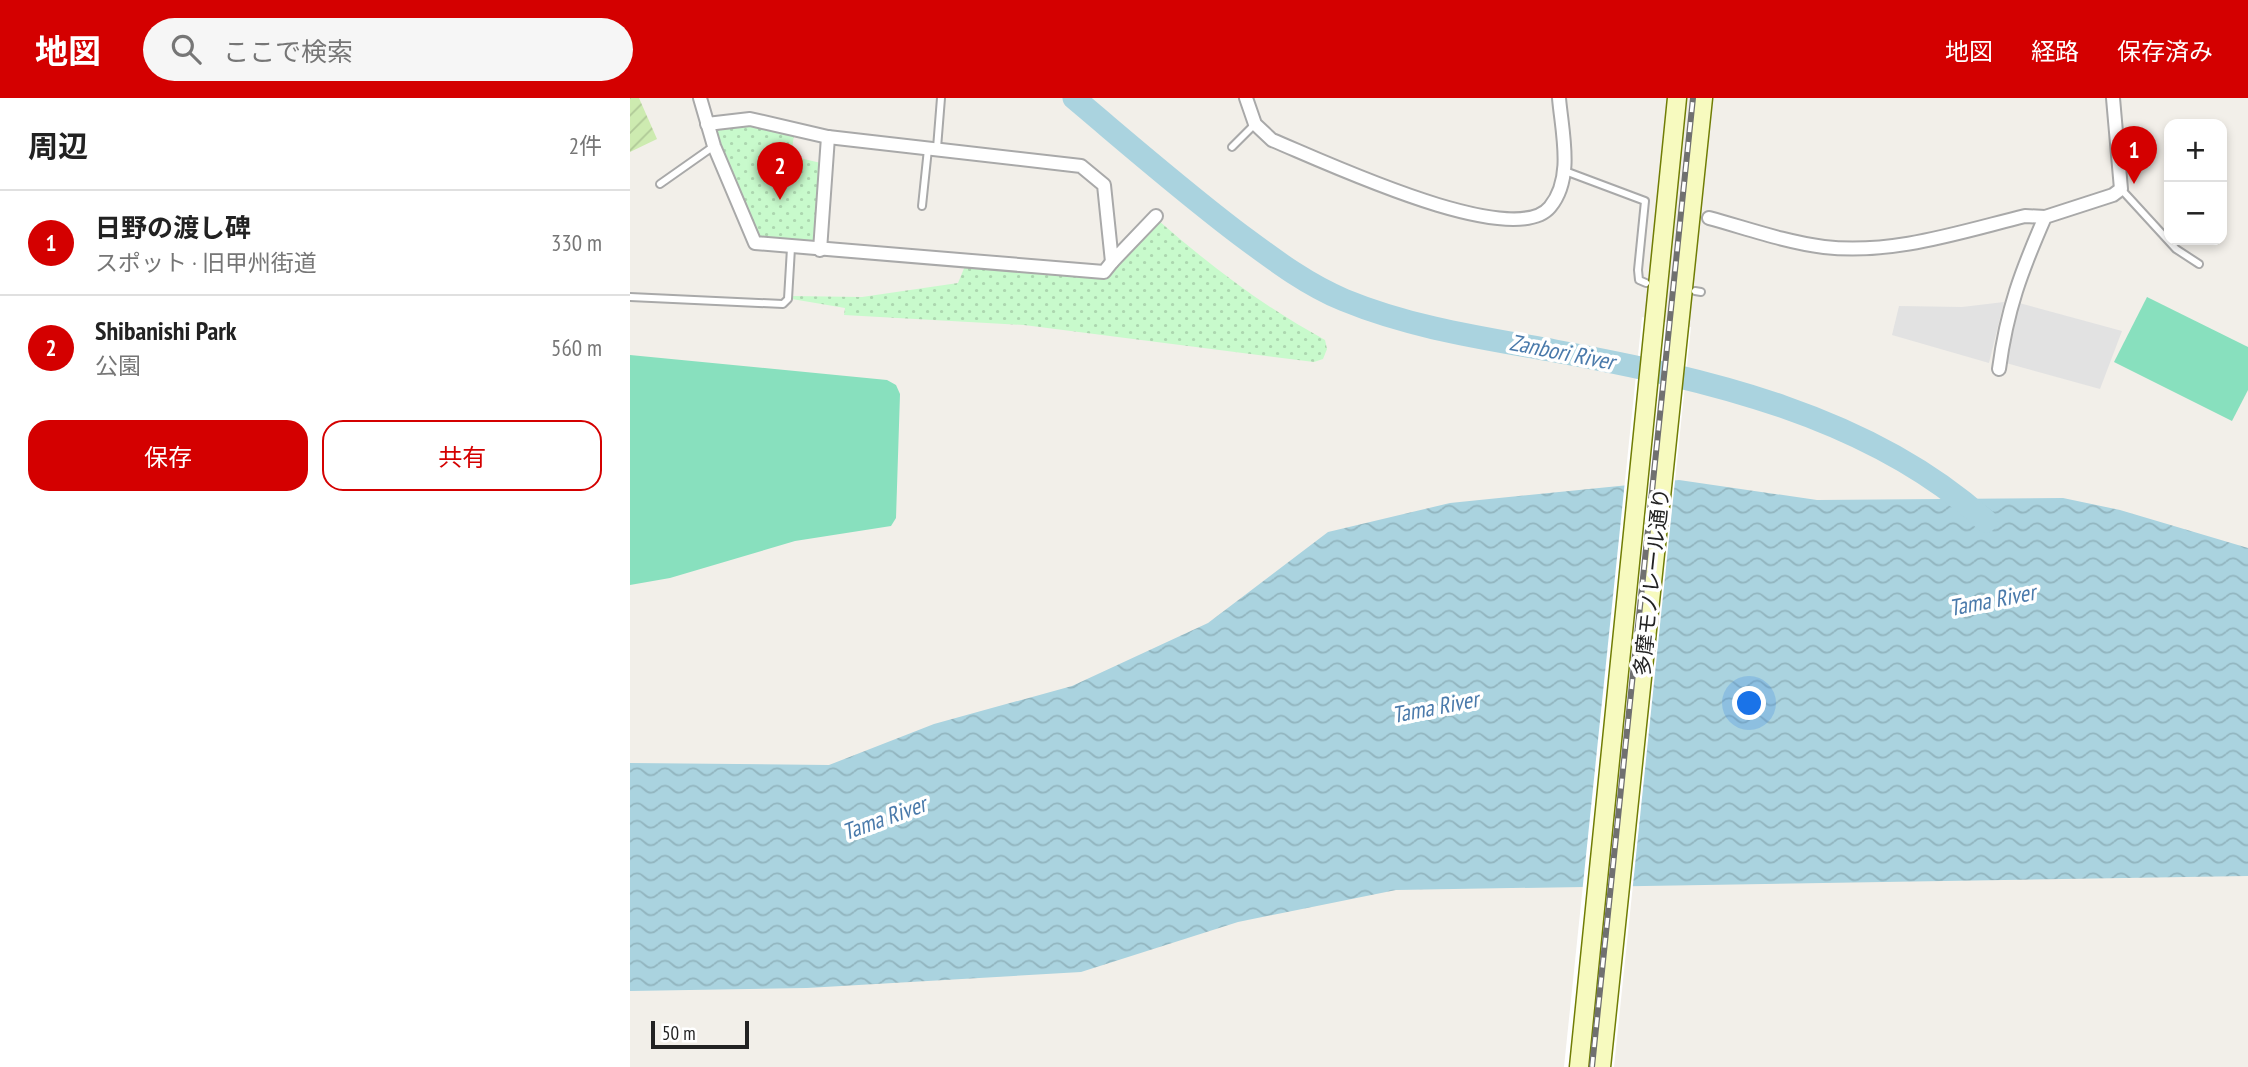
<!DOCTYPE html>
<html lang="ja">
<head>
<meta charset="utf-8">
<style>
	:root { --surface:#fff; --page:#f6f6f6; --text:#222; --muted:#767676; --line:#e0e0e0; --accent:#d40000 }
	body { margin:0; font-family:"PT Sans Narrow","Noto Sans JP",sans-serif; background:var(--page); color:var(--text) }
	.controls { position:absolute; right:21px; top:21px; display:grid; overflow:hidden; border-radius:14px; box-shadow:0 4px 10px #0003 }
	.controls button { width:63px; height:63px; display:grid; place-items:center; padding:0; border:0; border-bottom:2px solid var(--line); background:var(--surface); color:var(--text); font:35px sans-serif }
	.scale { position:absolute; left:21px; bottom:18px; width:98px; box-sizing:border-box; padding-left:7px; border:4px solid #222; border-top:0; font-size:19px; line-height:24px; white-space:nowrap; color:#222; -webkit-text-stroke:5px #fff; paint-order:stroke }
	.you { position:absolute; left:1120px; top:606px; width:24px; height:24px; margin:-18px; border:5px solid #fff; border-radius:50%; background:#1a73e8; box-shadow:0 0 0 10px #1a73e833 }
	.badge { display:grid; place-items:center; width:46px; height:46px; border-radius:50%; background:var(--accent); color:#fff; font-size:23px; font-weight:700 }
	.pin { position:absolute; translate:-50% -58px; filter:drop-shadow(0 2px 4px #0008) }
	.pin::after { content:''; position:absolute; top:37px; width:24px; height:21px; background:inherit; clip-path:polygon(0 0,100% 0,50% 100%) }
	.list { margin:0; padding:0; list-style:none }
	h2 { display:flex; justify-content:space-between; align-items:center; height:91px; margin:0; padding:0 28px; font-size:30px }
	h2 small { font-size:23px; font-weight:400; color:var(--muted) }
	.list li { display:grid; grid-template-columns:46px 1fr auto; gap:21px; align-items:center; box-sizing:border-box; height:105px; padding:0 28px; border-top:2px solid var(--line) }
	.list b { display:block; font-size:26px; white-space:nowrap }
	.list p { margin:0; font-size:23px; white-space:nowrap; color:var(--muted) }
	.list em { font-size:23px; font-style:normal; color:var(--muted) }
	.actions { display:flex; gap:14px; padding:21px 28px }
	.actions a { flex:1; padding:16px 0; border:2px solid var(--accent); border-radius:21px; text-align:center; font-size:24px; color:var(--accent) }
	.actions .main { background:var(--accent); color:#fff }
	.icon { flex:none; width:38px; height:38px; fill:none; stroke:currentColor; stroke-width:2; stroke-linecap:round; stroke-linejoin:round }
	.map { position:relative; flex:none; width:1618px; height:969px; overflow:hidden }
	header { display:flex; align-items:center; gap:42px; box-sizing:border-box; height:98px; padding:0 35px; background:var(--accent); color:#fff }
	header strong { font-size:33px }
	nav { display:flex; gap:38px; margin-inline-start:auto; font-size:24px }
	.search { width:490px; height:63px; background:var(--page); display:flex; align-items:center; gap:18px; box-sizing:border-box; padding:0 24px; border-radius:38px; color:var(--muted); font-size:26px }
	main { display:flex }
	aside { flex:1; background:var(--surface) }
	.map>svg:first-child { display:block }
	.park { fill:url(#park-dots) }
	.garden { fill:url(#garden-furrows) }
	.pitch { fill:#88e0be }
	.parking { fill:#e2e2e2 }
	.water { fill:url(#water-waves) }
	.pier { fill:#fff }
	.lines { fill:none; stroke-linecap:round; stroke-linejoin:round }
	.river { stroke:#aad3df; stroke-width:23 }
	.service-casing { stroke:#a9a9a9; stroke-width:10 }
	.minor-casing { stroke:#a9a9a9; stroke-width:16 }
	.secondary-casing { stroke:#707d05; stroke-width:21 }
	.service { stroke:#fff; stroke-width:6 }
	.minor { stroke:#fff; stroke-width:12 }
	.secondary { stroke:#f7fabf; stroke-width:18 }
	.rail-casing { stroke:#707070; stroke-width:6 }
	.rail { stroke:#fff; stroke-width:3.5; stroke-dasharray:10; stroke-linecap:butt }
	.labels { text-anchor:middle; stroke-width:7; stroke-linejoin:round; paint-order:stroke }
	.street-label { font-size:21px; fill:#222; stroke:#fff }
	.water-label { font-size:23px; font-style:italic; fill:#4a7aab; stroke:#fff }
</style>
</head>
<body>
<header>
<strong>地図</strong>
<div class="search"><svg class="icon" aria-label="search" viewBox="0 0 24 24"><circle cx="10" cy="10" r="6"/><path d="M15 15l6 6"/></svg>ここで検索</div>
<nav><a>地図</a><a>経路</a><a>保存済み</a></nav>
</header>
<main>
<aside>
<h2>周辺<small>2件</small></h2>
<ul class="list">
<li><span class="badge">1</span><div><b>日野の渡し碑</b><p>スポット · 旧甲州街道</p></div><em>330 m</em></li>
<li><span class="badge">2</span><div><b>Shibanishi Park</b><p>公園</p></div><em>560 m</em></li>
</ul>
<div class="actions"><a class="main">保存</a><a>共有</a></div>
</aside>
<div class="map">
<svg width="1618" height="969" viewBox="0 0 1618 969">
	<defs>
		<pattern id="park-dots" width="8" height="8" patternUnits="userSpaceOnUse" patternTransform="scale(1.75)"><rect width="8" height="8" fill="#c8facc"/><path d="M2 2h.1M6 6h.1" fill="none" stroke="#acd6af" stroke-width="1.8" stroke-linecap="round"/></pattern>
		<pattern id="garden-furrows" width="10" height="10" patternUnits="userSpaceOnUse" patternTransform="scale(1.75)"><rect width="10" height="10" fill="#cdebb0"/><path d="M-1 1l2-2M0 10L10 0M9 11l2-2" fill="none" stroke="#b0c997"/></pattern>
		<pattern id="water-waves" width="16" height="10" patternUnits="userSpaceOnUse" patternTransform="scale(1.75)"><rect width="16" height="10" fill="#aad3df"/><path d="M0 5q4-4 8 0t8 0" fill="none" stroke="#92b5bf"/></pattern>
	</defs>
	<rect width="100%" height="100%" fill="#f2efe9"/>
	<!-- park -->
	<g class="park">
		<path d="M121,25L164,37L161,58L191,65L185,146L128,139L84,40L89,30Z"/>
		<path d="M529,123C583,170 633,208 695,242L697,251L693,261L684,264L394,227L214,217L215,210L162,201V198L232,199L328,185L335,168L475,177Z"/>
	</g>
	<!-- garden -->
	<path class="garden" d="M0,0H9L27,41L0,54Z"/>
	<!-- pitch -->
	<g class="pitch">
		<path d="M1517,199L1618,249V292L1602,323L1484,264Z"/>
		<path d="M0,257L257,282L266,287L270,296L266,420L261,428L165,443L40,480L0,487Z"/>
	</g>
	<!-- parking -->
	<g class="parking">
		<path d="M1374,204L1359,265L1262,237L1269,208L1332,209Z"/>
		<path d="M1389,205L1492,233L1470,291L1376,265L1383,218Z"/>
	</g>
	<!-- water -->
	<path class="water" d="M1049,382L1187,402L1433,400L1490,412L1618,450V778L766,792L608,824L451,874L177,890L0,893V665L199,667L304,626L442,588L578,525L698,434L820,405Z"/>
	<!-- pier -->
	<path class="pier" d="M1012,219L1061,229L984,969H934Z"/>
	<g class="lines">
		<!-- river -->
		<path class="river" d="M444,0C501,48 557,97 616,141C647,164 678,187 714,202C782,230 853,240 925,253C1076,281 1239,317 1356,423"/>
		<!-- service casing -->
		<g class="service-casing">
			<g id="service">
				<path d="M602,49L625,26"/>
				<path d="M307,50L311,0"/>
				<path d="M935,73L1015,103L1008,172L1009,182L1016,185"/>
				<path d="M30,86L84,48"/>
				<path d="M1491,91L1546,151L1569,166"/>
				<path d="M292,108L298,51"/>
				<path d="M1065,193L1071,194"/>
				<path d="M0,199L153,206L158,201L161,150"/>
			</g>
		</g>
		<!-- minor casing -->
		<g class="minor-casing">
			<g id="minor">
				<path d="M70,0L84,48L125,145L474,174L482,164"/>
				<path d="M616,0L625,26L642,42C689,61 883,154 920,109C944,80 932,35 929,0"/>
				<path d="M77,26L120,21L198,39L451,68L474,87L482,164L526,118"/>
				<path d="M1079,120C1116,130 1155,144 1194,149C1262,157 1330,134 1395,118L1415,119"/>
				<path d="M190,152L198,39"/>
				<path d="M1369,271C1377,211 1391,174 1415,119L1483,97L1491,91L1483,0"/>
			</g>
		</g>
		<!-- secondary casing -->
		<g class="secondary-casing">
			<g id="secondary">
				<path d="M949,969L1047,0"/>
				<path d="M971,969L1073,0"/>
			</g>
		</g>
		<!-- service -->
		<use href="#service" class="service"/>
		<!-- minor -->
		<use href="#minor" class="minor"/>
		<!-- secondary -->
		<use href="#secondary" class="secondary"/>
		<!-- rail casing -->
		<g class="rail-casing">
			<path id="rail" d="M962,969L1063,0"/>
		</g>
		<!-- rail -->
		<use href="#rail" class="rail"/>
	</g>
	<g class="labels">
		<!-- street labels -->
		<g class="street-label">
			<text transform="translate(1022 484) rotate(-84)" y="7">多摩モノレール通り</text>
		</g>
		<!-- water labels -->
		<g class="water-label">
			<text transform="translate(932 254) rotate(11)" y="8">Zanbori River</text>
			<text transform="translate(1362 502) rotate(-11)" y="8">Tama River</text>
			<text transform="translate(805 609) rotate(-11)" y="8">Tama River</text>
			<text transform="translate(254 720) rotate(-20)" y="8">Tama River</text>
		</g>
	</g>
</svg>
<div class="controls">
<button>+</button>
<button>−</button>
</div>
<div class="scale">50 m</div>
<div class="you"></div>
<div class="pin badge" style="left:1504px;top:86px">1</div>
<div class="pin badge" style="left:150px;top:102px">2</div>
</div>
</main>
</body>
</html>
